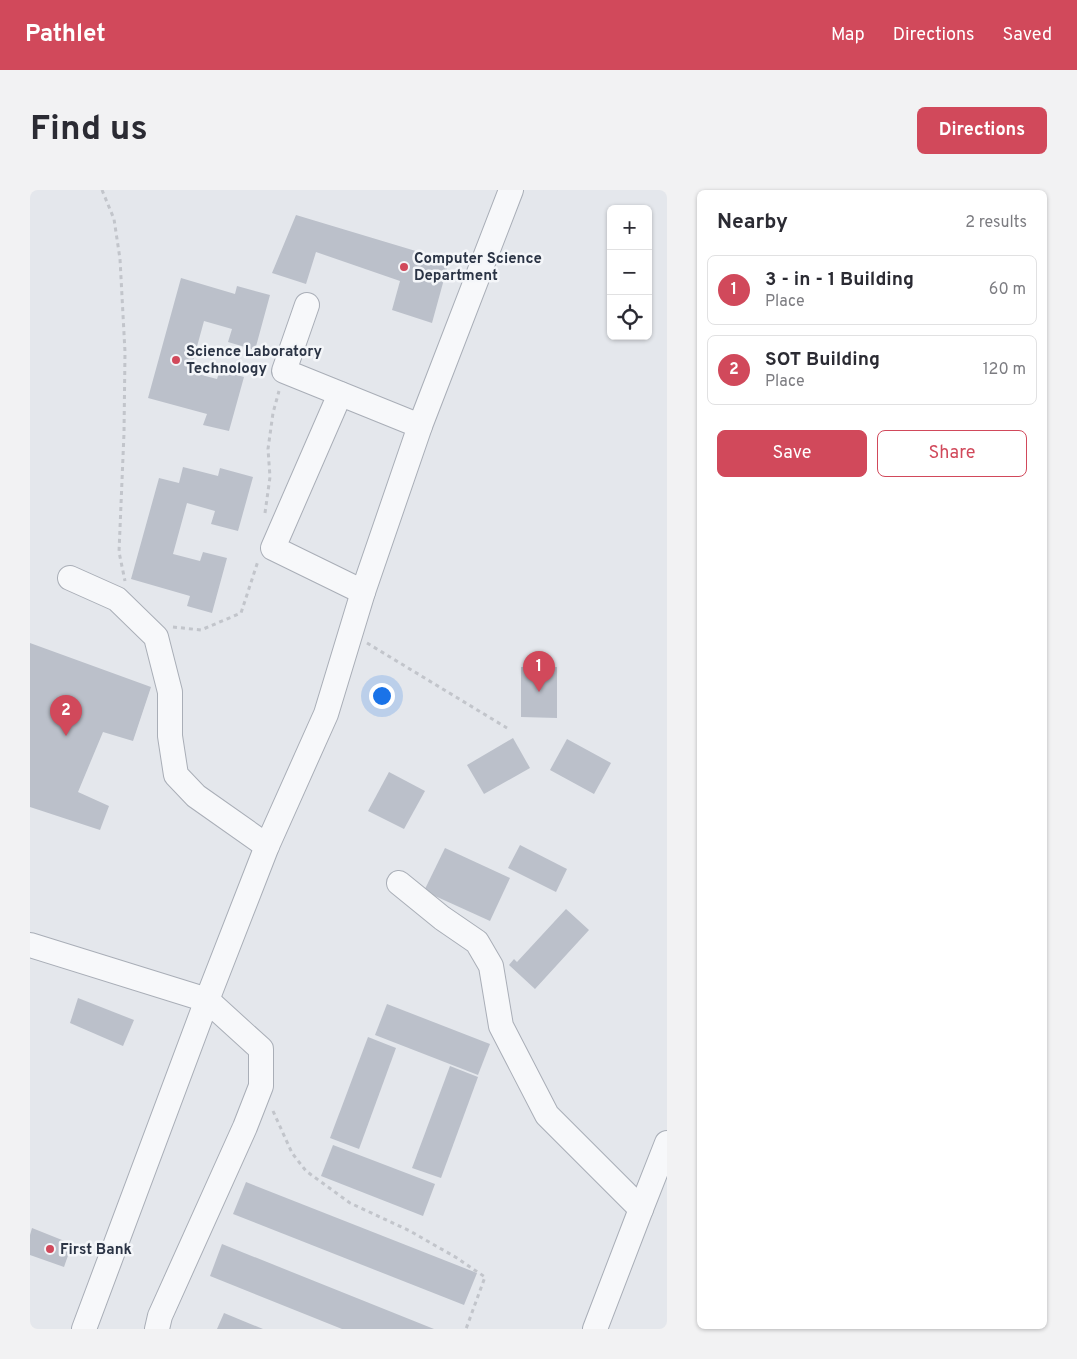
<!DOCTYPE html>
<html lang="en">
<head>
<meta charset="utf-8">
<style>
	:root { --surface:#fff; --page:#f2f2f3; --text:#2b2b33; --muted:#7c7c81; --line:#e1e1e2; --accent:#d1495b }
	body { margin:0; font-family:Overpass,sans-serif; background:var(--page); color:var(--text) }
	.controls { position:absolute; right:15px; top:15px; display:grid; overflow:hidden; border-radius:8px; box-shadow:0 1px 4px #0004 }
	.controls button { width:45px; height:45px; display:grid; place-items:center; padding:0; border:0; border-bottom:1px solid var(--line); background:var(--surface); color:var(--text); font:25px sans-serif }
	.you { position:absolute; left:351px; top:505px; width:18px; height:18px; margin:-12px; border:4px solid #fff; border-radius:50%; background:#1a73e8; box-shadow:0 0 0 8px #1a73e833 }
	.badge { display:grid; place-items:center; width:32px; height:32px; border-radius:50%; background:var(--accent); color:#fff; font-size:16px; font-weight:700 }
	.pin { position:absolute; translate:-50% -41px; filter:drop-shadow(0 1px 2px #0008) }
	.pin::after { content:''; position:absolute; top:26px; width:18px; height:15px; background:inherit; clip-path:polygon(0 0,100% 0,50% 100%) }
	.list { margin:0; padding:0; list-style:none }
	h2 { display:flex; justify-content:space-between; align-items:center; height:65px; margin:0; padding:0 20px; font-size:21px }
	h2 small { font-size:16px; font-weight:400; color:var(--muted) }
	.list li { display:grid; grid-template-columns:32px 1fr auto; gap:15px; align-items:center; box-sizing:border-box; height:70px; margin:0 10px 10px; padding:0 10px; border:1px solid var(--line); border-radius:8px }
	.list b { display:block; font-size:19px; white-space:nowrap }
	.list p { margin:0; font-size:16px; white-space:nowrap; color:var(--muted) }
	.list em { font-size:16px; font-style:normal; color:var(--muted) }
	.actions { display:flex; gap:10px; padding:15px 20px }
	.actions a { flex:1; padding:11px 0; border:1px solid var(--accent); border-radius:8px; text-align:center; font-size:18px; color:var(--accent) }
	.actions .main { background:var(--accent); color:#fff }
	.icon { flex:none; width:28px; height:28px; fill:none; stroke:currentColor; stroke-width:2; stroke-linecap:round; stroke-linejoin:round }
	.map { position:relative; flex:none; width:637px; height:1139px; overflow:hidden; border-radius:8px }
	header { display:flex; align-items:center; gap:30px; box-sizing:border-box; height:70px; padding:0 25px; background:var(--accent); color:#fff }
	header strong { font-size:24px }
	nav { display:flex; gap:28px; margin-inline-start:auto; font-size:18px }
	.intro { display:flex; align-items:center; justify-content:space-between; box-sizing:border-box; height:120px; padding:0 30px }
	h1 { margin:0; font-size:35px }
	.button { padding:12px 22px; border-radius:8px; background:var(--accent); color:#fff; font-size:18px; font-weight:700 }
	main { display:flex; gap:30px; padding:0 30px }
	aside { flex:1; background:var(--surface); border-radius:8px; box-shadow:0 1px 4px #0004 }
	.map>svg:first-child { display:block }
	.building { fill:#bbc0ca }
	.lines { fill:none; stroke-linecap:round; stroke-linejoin:round }
	.minor-casing { stroke:#a9aeb7; stroke-width:26 }
	.path { stroke:#c2c5cb; stroke-width:3; stroke-dasharray:4 4; stroke-linecap:butt }
	.minor { stroke:#f7f8fa; stroke-width:24 }
	.poi-dot { fill:#d1495b; stroke:#f4f6f9; stroke-width:2 }
	.labels { text-anchor:middle; stroke-width:5; stroke-linejoin:round; paint-order:stroke }
	.poi-label { font-size:15px; font-weight:bold; fill:#2b3445; stroke:#f4f6f9; text-anchor:start }
</style>
</head>
<body>
<header>
<strong>Pathlet</strong>
<nav><a>Map</a><a>Directions</a><a>Saved</a></nav>
</header>
<div class="intro"><h1>Find us</h1><a class="button">Directions</a></div>
<main>
<div class="map">
<svg width="637" height="1139" viewBox="0 0 637 1139">
	<rect width="100%" height="100%" fill="#e4e7ec"/>
	<!-- building -->
	<g class="building">
		<path d="M266,25L419,71L402,133L362,120L370,91L286,62L276,94L242,83Z"/>
		<path d="M151,88L205,104L207,96L240,105L225,160L198,152L202,139L174,131L160,182L187,189L190,180L214,187L199,241L173,235L177,224L118,208Z"/>
		<path d="M153,277L188,286L190,278L223,287L208,341L181,334L185,321L157,313L143,364L170,371L173,362L197,368L182,423L157,416L160,406L101,389L129,288L149,293Z"/>
		<path d="M0,453L121,497L103,551L73,542L48,602L79,616L70,640L0,617Z"/>
		<path d="M491,477H527V528L491,527Z"/>
		<path d="M483,548L500,578L454,604L437,575Z"/>
		<path d="M537,549L581,573L564,604L520,580Z"/>
		<path d="M359,582L395,601L374,639L338,621Z"/>
		<path d="M490,655L537,679L526,702L478,678Z"/>
		<path d="M415,658L480,688L460,731L394,701Z"/>
		<path d="M536,719L559,740L505,799L479,775L484,769L487,772Z"/>
		<path d="M48,808L104,830L93,856L40,833Z"/>
		<path d="M357,814L460,854L448,885L345,845Z"/>
		<path d="M338,847L366,858L329,959L300,948Z"/>
		<path d="M420,876L448,887L411,988L382,978Z"/>
		<path d="M303,955L405,994L393,1026L291,986Z"/>
		<path d="M216,992L447,1083L434,1115L203,1024Z"/>
		<path d="M2,1038L42,1054L34,1077L0,1065V1045Z"/>
		<path d="M192,1054L404,1139H312L180,1086Z"/>
		<path d="M194,1123L233,1139H187Z"/>
	</g>
	<g class="lines">
		<!-- minor casing -->
		<g class="minor-casing">
			<g id="minor">
				<path d="M277,115L254,181L390,236"/>
				<path d="M310,204L243,358L333,402"/>
				<path d="M40,388L87,409L126,447L140,502V546L146,585L166,606L237,656"/>
				<path d="M369,693L412,728L447,752L461,776L471,836L517,925L611,1019"/>
				<path d="M0,755L177,810L231,859V896L215,937L130,1126L127,1139"/>
				<path d="M54,1139L177,810L237,656L296,524L333,402L390,236L481,0"/>
				<path d="M565,1139L611,1019L637,953"/>
			</g>
		</g>
		<!-- path -->
		<g class="path">
			<path d="M72,0L84,29L90,69L95,162L94,243L89,362L95,391"/>
			<path d="M235,323L240,287L238,259L243,223L249,201"/>
			<path d="M143,437L171,440L211,423L228,371"/>
			<path d="M337,453L477,538"/>
			<path d="M243,921L262,963L276,981L320,1013L380,1041L427,1068L455,1087L436,1139"/>
		</g>
		<!-- minor -->
		<use href="#minor" class="minor"/>
	</g>
	<!-- markers -->
	<g class="poi-dot">
		<circle cx="374" cy="77" r="5"/>
		<circle cx="146" cy="170" r="5"/>
		<circle cx="20" cy="1059" r="5"/>
	</g>
	<g class="labels">
		<!-- poi labels -->
		<g class="poi-label">
			<text x="384" y="73">Computer Science<tspan x="384" dy="17">Department</tspan></text>
			<text x="156" y="166">Science Laboratory<tspan x="156" dy="17">Technology</tspan></text>
			<text x="30" y="1064">First Bank</text>
		</g>
	</g>
</svg>
<div class="controls">
<button>+</button>
<button>−</button>
<button><svg class="icon" aria-label="locate" viewBox="0 0 24 24"><circle cx="12" cy="12" r="6"/><path d="M12 2v4M12 18v4M2 12h4M18 12h4"/></svg></button>
</div>
<div class="you"></div>
<div class="pin badge" style="left:509px;top:502px">1</div>
<div class="pin badge" style="left:36px;top:546px">2</div>
</div>
<aside>
<h2>Nearby<small>2 results</small></h2>
<ul class="list">
<li><span class="badge">1</span><div><b>3 - in - 1 Building</b><p>Place</p></div><em>60 m</em></li>
<li><span class="badge">2</span><div><b>SOT Building</b><p>Place</p></div><em>120 m</em></li>
</ul>
<div class="actions"><a class="main">Save</a><a>Share</a></div>
</aside>
</main>
</body>
</html>
